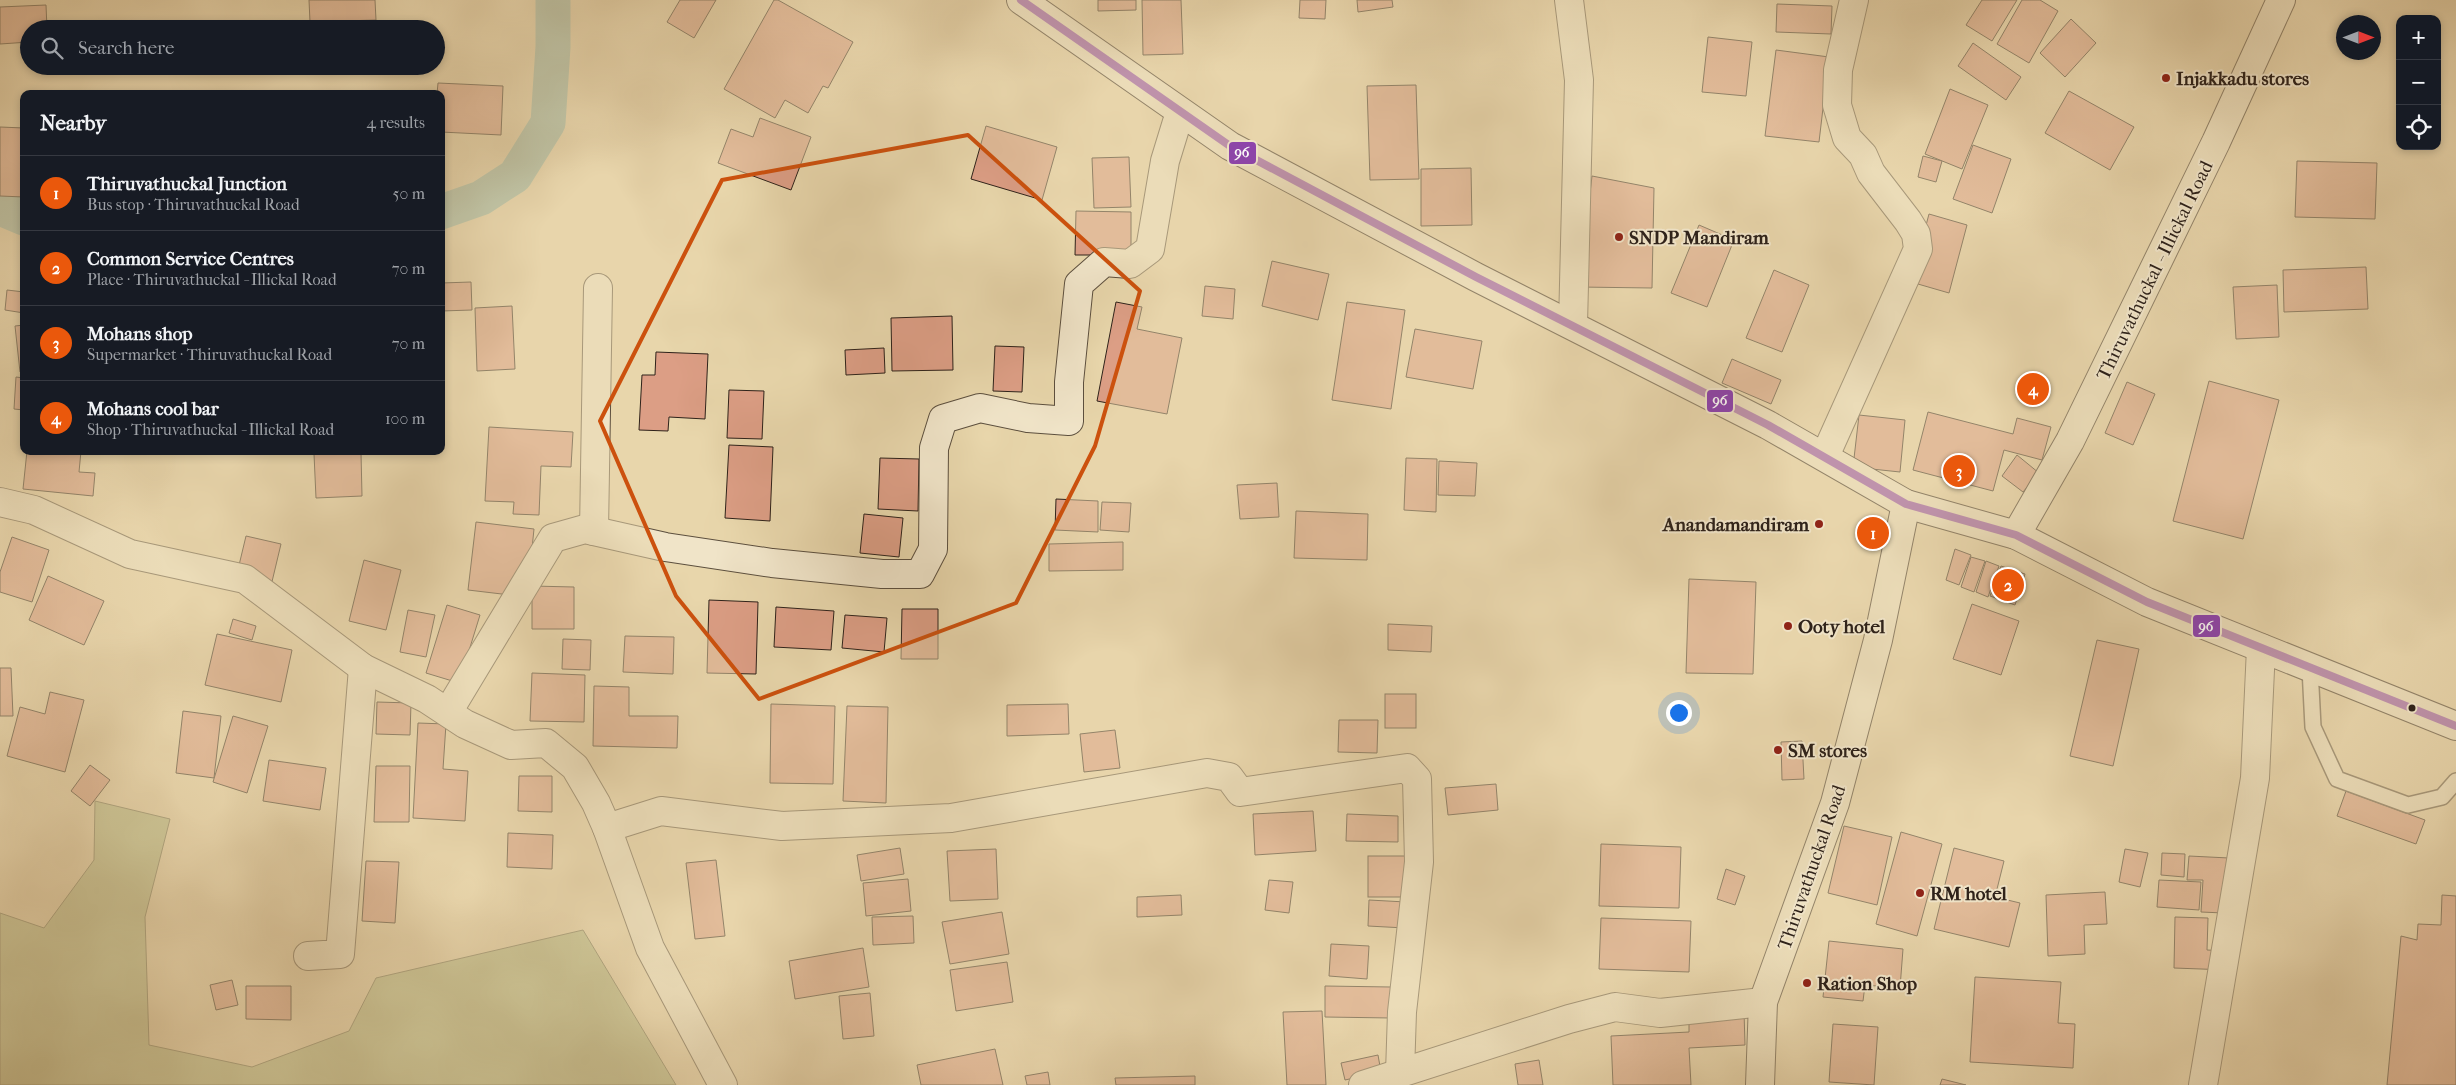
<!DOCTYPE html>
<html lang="en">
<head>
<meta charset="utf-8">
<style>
	:root { --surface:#171b24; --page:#20242c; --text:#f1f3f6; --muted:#9ea1a6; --line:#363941; --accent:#ea580c }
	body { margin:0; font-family:"IM FELL French Canon",serif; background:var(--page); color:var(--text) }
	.controls { position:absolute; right:15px; top:15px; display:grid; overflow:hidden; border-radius:10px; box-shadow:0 2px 8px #0003 }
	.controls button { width:45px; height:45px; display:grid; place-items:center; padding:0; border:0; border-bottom:1px solid var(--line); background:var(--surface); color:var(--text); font:25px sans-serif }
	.compass { position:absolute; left:2336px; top:15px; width:45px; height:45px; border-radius:50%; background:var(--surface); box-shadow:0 2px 8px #0003; rotate:90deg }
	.you { position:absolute; left:1678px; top:712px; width:18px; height:18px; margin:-12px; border:4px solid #fff; border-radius:50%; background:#1a73e8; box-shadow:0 0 0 8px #1a73e833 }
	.badge { display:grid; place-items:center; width:32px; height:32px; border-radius:50%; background:var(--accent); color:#fff; font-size:16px; font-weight:700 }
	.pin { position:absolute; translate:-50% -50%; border:2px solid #fff; box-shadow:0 1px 5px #0006 }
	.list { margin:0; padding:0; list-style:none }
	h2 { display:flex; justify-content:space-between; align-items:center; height:65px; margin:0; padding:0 20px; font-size:21px }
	h2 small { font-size:16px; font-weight:400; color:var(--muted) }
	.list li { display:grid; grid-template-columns:32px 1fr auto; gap:15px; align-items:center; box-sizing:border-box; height:75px; padding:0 20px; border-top:1px solid var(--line) }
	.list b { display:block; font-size:19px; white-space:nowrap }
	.list p { margin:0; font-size:16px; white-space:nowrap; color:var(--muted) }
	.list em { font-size:16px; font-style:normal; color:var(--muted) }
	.icon { flex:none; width:28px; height:28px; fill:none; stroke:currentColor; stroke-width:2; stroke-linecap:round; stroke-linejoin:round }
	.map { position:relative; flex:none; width:2456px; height:1085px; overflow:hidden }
	.search { position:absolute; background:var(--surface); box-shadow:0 2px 8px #0003; left:20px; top:20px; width:425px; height:55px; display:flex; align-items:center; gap:12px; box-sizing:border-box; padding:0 18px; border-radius:28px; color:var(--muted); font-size:19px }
	.panel { position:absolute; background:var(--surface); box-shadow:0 2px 8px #0003; left:20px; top:90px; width:425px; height:365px; border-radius:10px }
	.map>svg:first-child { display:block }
	.green { fill:#b7bd88; stroke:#727051 }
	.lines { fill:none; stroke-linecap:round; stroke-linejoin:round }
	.canal { stroke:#97b9a9; stroke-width:35 }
	.building { fill:#dc9e85; stroke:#2e221a }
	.lane-casing { stroke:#5c4f3e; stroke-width:18 }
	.street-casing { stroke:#5c4f3e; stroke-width:30 }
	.secondary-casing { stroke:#2e221a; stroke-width:30 }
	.lane { stroke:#f0e4c8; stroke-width:15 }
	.street { stroke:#f0e4c8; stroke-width:28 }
	.secondary { stroke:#f0e4c8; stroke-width:28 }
	.bus-1-casing { stroke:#f0e4c8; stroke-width:11 }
	.bus-1 { stroke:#8e44ad; stroke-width:8 }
	.marked { fill:none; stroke:#cc510e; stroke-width:4; stroke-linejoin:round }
	.poi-dot { fill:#8f2418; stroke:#f0e4c8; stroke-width:2 }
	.bus-dot { fill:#2e221a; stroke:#f0e4c8; stroke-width:2 }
	.labels { text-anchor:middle; stroke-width:4; stroke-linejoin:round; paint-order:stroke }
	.poi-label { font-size:19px; font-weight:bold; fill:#2e221a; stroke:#f0e4c8; text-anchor:start }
	.street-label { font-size:19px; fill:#2e221a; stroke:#f0e4c8 }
	.line-badge { stroke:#f0e4c8; stroke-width:2 }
	.badge-label { font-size:14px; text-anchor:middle; font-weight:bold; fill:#fff }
</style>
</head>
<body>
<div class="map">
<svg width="2456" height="1085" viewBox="0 0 2456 1085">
	<rect width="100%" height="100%" fill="#e8d6ab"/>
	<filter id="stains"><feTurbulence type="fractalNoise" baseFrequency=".004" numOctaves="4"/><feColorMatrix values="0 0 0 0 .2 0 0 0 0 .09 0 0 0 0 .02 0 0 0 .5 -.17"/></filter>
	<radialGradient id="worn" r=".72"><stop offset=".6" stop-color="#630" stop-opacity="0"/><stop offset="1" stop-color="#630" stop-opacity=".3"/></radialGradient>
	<!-- green -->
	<path class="green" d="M95,801L170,819L145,917L149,1045L252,1067L349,1031L376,978L583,930L676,1085H0V913L44,928L94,860Z"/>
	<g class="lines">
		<!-- canal -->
		<g class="canal">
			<path d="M0,208L24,218"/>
			<path d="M441,212L481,198L515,176L548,123L553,47V0"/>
		</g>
	</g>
	<!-- building -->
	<g class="building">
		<path d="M309,0H375L376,20L310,22Z"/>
		<path d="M680,0H716L694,38L667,22Z"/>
		<path d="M774,0H778L853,42L828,88L823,86L808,113L785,100L775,118L724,89Z"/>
		<path d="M1098,0H1136V10L1098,11Z"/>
		<path d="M1142,0H1181L1183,54L1143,55Z"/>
		<path d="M1300,0H1326L1325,19L1299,18Z"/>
		<path d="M1357,0H1392L1393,7L1358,12Z"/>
		<path d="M1982,0H2017L1992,41L1966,25Z"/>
		<path d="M2022,0H2040L2058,11L2029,63L1997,44Z"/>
		<path d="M1777,4L1832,6L1831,34L1776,32Z"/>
		<path d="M46,5L47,29H29V42L0,44V7Z"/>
		<path d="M2071,19L2096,43L2065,77L2040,53Z"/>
		<path d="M1708,37L1752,42L1746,96L1702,92Z"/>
		<path d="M1973,43L2021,77L2006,100L1958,66Z"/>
		<path d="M1776,50L1829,57L1819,142L1765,136Z"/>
		<path d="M438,83L503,86L501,135L441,132V94H437Z"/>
		<path d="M1416,85L1419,179L1370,180L1367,86Z"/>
		<path d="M1950,89L1988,105L1962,169L1925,154Z"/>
		<path d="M2069,91L2134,127L2110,170L2045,133Z"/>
		<path d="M760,118L811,137L791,190L718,163L731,129L753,137Z"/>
		<path d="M986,126L1057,147L1042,200L971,179Z"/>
		<path d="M0,127L24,128V197L0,196Z"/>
		<path d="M1973,145L2011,159L1992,213L1953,199Z"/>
		<path d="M1923,156L1942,161L1936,182L1918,177Z"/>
		<path d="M1129,157L1131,207L1094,208L1092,158Z"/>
		<path d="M2297,161L2377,163L2375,219L2295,217Z"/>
		<path d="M1471,168L1472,225L1421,226V169Z"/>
		<path d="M1592,176L1654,188L1652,288L1579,287Z"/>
		<path d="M1076,211L1131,212V255H1075Z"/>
		<path d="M1929,214L1967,225L1949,293L1911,282Z"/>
		<path d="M1699,225L1734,240L1707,307L1671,293Z"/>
		<path d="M1272,261L1329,274L1318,320L1262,306Z"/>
		<path d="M2366,267L2368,309L2284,312L2283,270Z"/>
		<path d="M1774,270L1809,285L1782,352L1746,338Z"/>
		<path d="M471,282L472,310L441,311V283Z"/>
		<path d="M2277,285L2279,337L2236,339L2233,287Z"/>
		<path d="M1205,286L1235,289L1233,319L1202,316Z"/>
		<path d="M7,290L24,292V313L5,310Z"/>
		<path d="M1116,302L1142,307L1137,329L1182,338L1167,414L1097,401Z"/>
		<path d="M1347,302L1405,310L1391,409L1332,400Z"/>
		<path d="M512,306L515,369L477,371L475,308Z"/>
		<path d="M952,316L953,370L892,371L891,318Z"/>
		<path d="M24,325V372H20L15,326Z"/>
		<path d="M1415,329L1482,341L1473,389L1406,377Z"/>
		<path d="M995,346L1024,347L1022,392L993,391Z"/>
		<path d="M884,348L885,373L846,375L845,350Z"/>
		<path d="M656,352L708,354L705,419L669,417L668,431L639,430L642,375H655Z"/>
		<path d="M1732,359L1781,380L1771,404L1722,383Z"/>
		<path d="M16,377L24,378V410L14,409Z"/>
		<path d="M2209,381L2279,400L2243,539L2173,521Z"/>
		<path d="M2127,382L2155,394L2133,445L2105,433Z"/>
		<path d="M729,390L764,391L762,439L727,438Z"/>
		<path d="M1928,412L2013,434L2017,418L2051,427L2042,460L2004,450L1993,491L1913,470Z"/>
		<path d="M1859,415L1905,420L1900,472L1853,467Z"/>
		<path d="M489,427L573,432L571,467L541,466L539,515L513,514L514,502L485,501Z"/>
		<path d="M729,445L773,447L770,521L725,518Z"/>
		<path d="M27,451H81L79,472L95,473L93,496L23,489Z"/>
		<path d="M361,453L362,496L316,498L314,454Z"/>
		<path d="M2017,455L2039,473L2023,492L2002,476Z"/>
		<path d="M880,458L919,459L918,511L878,509Z"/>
		<path d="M1406,458L1437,459L1436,512L1404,510Z"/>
		<path d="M1439,461L1477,463L1475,496L1438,495Z"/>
		<path d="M1277,483L1279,517L1240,519L1237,485Z"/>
		<path d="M1056,499L1098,501V532L1055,530Z"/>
		<path d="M1102,502L1131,503L1129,532L1100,530Z"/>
		<path d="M1296,511L1368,514L1367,560L1294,558Z"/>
		<path d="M864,514L903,518L899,557L860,553Z"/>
		<path d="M476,522L534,529L527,597L468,590Z"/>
		<path d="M246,536L281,544L270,590L235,582Z"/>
		<path d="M12,537L49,550L32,602L0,592V572Z"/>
		<path d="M1123,542V570L1049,571V544Z"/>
		<path d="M1955,549L1971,555L1959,585L1946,580Z"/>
		<path d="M1971,557L1985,561L1974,592L1961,587Z"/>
		<path d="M364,560L401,570L386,630L349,621Z"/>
		<path d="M1986,561L1999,566L1988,597L1976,592Z"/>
		<path d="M2001,566L2025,574L2015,605L1990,596Z"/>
		<path d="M48,576L104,601L84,645L29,620Z"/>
		<path d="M1689,579L1756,582L1753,674L1686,673Z"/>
		<path d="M532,586L574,587V629H532Z"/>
		<path d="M709,600L758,602L756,674L707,673Z"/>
		<path d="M1972,604L2019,621L2001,675L1953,659Z"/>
		<path d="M447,605L480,615L459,683L426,673Z"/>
		<path d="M776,607L834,611L831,650L774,647Z"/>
		<path d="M902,609H938V659H901Z"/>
		<path d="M408,610L435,615L426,657L400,652Z"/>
		<path d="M845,615L887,618L884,652L842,648Z"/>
		<path d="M233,619L256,626L252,640L229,633Z"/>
		<path d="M1388,624L1432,626L1431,652L1388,650Z"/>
		<path d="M217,634L292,650L281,702L205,685Z"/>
		<path d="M625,636L674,637L673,674L623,672Z"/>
		<path d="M563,639L591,640L590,670L562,669Z"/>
		<path d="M2097,640L2139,649L2113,766L2070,756Z"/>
		<path d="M0,668H11L13,716H0Z"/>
		<path d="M532,673L585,675L584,722L530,721Z"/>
		<path d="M594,686L629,687V716H678L677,748L593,746Z"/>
		<path d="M50,692L84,700L65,772L7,756L20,707L45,714Z"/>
		<rect x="1385" y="694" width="31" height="34"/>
		<path d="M377,702L411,703L410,735L376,734Z"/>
		<path d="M771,704L835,706L833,784L770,783Z"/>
		<path d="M1068,704L1069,734L1007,736V705Z"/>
		<path d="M847,706L888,707L886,803L843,801Z"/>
		<path d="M183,711L221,716L214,778L176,773Z"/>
		<path d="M233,716L268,726L247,793L213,782Z"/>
		<path d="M1339,720H1378L1377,753L1338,752Z"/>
		<path d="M418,723L446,724L443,769L468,771L465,821L413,818Z"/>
		<path d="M1115,730L1120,768L1084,772L1080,734Z"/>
		<path d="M1802,741L1804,779L1782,780L1781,742Z"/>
		<path d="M269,760L326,768L320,810L263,801Z"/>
		<path d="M90,765L110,780L90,806L71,791Z"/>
		<path d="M376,766H410L409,822H374Z"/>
		<path d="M519,776H552V812L518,811Z"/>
		<path d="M1496,784L1498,810L1448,815L1445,788Z"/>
		<path d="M2346,791L2425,820L2416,844L2337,816Z"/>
		<path d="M1313,811L1316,851L1255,855L1253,814Z"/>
		<path d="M1347,814L1398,816V842L1346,841Z"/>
		<path d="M1844,826L1892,837L1877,905L1828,893Z"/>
		<path d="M1901,832L1942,844L1917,936L1876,924Z"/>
		<path d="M508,833L553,835L552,869L507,867Z"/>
		<path d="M1601,844L1681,847L1679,908L1599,906Z"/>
		<path d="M900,848L904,874L861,881L857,855Z"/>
		<path d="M1954,848L2004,861L1995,897L2020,903L2009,947L1934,929Z"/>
		<path d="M996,849L998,899L950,901L947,851Z"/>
		<path d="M2125,849L2148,853L2140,887L2119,882Z"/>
		<path d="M2162,853L2185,854L2184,877L2161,875Z"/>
		<rect x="1368" y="856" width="40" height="41"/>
		<path d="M2189,856L2249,859L2246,914L2201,912L2203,880H2187Z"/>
		<path d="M716,860L725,936L695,939L686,863Z"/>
		<path d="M366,861L399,862L395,923L362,921Z"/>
		<path d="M1726,869L1745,876L1735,905L1717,899Z"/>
		<path d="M908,879L911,911L866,916L863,883Z"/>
		<path d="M1269,880L1293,882L1289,913L1265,910Z"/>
		<path d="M2159,880L2201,882L2199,910L2157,907Z"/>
		<path d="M2105,892L2107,924L2084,925L2085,954L2048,956L2046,895Z"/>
		<path d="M1181,895L1182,915L1137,917V897Z"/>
		<path d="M2442,895L2456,896V1085H2387L2401,936L2417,940L2418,924L2441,925Z"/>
		<path d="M1369,900L1406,902L1405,928L1368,926Z"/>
		<path d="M1002,912L1009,954L950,964L942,922Z"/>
		<path d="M913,916L914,943L873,945L872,917Z"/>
		<path d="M2175,917L2208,918L2207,950L2229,951L2228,970L2174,968Z"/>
		<path d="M1601,918L1691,921L1689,972L1599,969Z"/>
		<path d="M1829,941L1903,949L1900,988L1865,985L1863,1001L1823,997Z"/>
		<path d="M1331,944L1369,946L1367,979L1329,976Z"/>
		<path d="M863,948L869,987L795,999L789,961Z"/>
		<path d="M1007,962L1013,1002L956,1011L950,970Z"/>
		<path d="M1975,977L2061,982L2058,1023L2075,1024L2073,1068L1970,1062Z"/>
		<path d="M232,980L238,1005L216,1010L210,985Z"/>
		<path d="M246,986H291V1020L246,1019Z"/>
		<path d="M1325,986L1391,987V1018L1325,1017Z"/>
		<path d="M870,993L874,1036L843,1039L839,996Z"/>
		<path d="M1322,1011L1326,1085H1287L1283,1012Z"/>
		<path d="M1744,1011L1745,1045L1689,1048L1691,1085H1613L1611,1036L1689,1032V1013Z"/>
		<path d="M1833,1024L1878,1027L1874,1085L1829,1082Z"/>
		<path d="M995,1049L1003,1085H921L917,1065Z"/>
		<path d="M1378,1055L1381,1072L1345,1080L1341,1063Z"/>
		<path d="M1539,1060L1543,1085H1518L1515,1064Z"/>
		<path d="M1048,1072L1050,1085H1027L1025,1076Z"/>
		<path d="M1195,1076V1085H1116L1115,1078Z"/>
		<path d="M1942,1079L1966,1085H1940Z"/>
	</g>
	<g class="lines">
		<!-- lane casing -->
		<g class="lane-casing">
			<path id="lane" d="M2310,668L2313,727L2337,779L2408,805L2442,797L2456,781"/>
		</g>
		<!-- street casing -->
		<g class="street-casing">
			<g id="street">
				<path d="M1569,0L1579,80L1573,325"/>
				<path d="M1825,456L1918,249L1916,234L1908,221L1871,173L1863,155L1847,138L1837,105L1838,70L1854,0"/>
				<path d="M0,502L34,510L130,554L245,579L363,668L427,699L465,724L511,745L546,743L575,767L596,803L607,828L650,948L723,1085"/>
				<path d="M594,531L598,288"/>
				<path d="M448,712L553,538L585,529L665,547L772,563L882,574H920L933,549L934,448L943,419L980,408L1028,418L1069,421V382L1079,284L1104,262L1130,264L1150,249L1165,161L1180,112"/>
				<path d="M607,828L661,811L782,826L951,818L1207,773L1229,777L1240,792L1407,768L1417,779L1419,862L1402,1012L1400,1073"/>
				<path d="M308,956L340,954L363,668"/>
				<path d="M1363,1085L1569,1019L1615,1007L1660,1013L1763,1002"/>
				<path d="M2203,1085L2255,778L2261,648"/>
			</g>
		</g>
		<!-- secondary casing -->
		<g class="secondary-casing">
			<g id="secondary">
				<path d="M1021,0L1230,146L1476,277L1768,425L1906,504L2016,535L2147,602L2456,726"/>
				<path d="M2016,535L2070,441L2216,142L2281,0"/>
				<path d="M1760,1085L1763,1002L1835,803L1878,640L1906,504"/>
			</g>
		</g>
		<!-- lane -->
		<use href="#lane" class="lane"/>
		<!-- street -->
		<use href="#street" class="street"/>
		<!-- secondary -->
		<use href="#secondary" class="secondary"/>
		<!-- bus-1 casing -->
		<g class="bus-1-casing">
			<path id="bus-1" d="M1021,0L1230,146L1476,277L1768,425L1906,504L2016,535L2147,602L2456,726"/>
		</g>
		<!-- bus-1 -->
		<use href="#bus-1" class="bus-1"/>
	</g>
	<!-- marked area -->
	<path d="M0 0H2456V1085H0ZM968,135L1140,291L1095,446L1016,603L759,699L676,596L600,421L722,180Z" fill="#e8d6ab" fill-opacity=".55" fill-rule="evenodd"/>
	<path class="marked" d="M968,135L1140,291L1095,446L1016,603L759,699L676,596L600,421L722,180Z"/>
	<!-- markers -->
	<g class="poi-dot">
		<circle cx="2166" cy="78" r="5"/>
		<circle cx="1619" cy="237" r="5"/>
		<circle cx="1819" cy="524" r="5"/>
		<circle cx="1788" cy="626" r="5"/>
		<circle cx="1778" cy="750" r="5"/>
		<circle cx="1920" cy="893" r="5"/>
		<circle cx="1807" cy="983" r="5"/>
	</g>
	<circle class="bus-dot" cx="2412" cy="708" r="4.5"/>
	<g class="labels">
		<!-- poi labels -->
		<g class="poi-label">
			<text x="2176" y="85">Injakkadu stores</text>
			<text x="1629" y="244">SNDP Mandiram</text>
			<text x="1809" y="531" text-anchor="end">Anandamandiram</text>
			<text x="1798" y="633">Ooty hotel</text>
			<text x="1788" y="757">SM stores</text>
			<text x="1930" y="900">RM hotel</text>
			<text x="1817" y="990">Ration Shop</text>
		</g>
		<!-- street labels -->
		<g class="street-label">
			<text transform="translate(2154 270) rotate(-64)" y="7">Thiruvathuckal - Illickal Road</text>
			<text transform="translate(1811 867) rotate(-71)" y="7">Thiruvathuckal Road</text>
		</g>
	</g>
	<g class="line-badge">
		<rect x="1228" y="141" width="29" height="24" rx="5" fill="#8e44ad"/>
		<rect x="1706" y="389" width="28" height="24" rx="5" fill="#8e44ad"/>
		<rect x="2192" y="614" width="29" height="24" rx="5" fill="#8e44ad"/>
	</g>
	<g class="badge-label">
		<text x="1242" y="157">96</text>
		<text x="1720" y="405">96</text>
		<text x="2206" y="631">96</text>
	</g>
	<rect width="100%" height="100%" filter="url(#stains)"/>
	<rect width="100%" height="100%" fill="url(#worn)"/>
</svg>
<div class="controls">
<button>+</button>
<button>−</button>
<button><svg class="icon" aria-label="locate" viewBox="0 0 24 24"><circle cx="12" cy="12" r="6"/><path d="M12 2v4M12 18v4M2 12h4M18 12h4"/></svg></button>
</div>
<svg class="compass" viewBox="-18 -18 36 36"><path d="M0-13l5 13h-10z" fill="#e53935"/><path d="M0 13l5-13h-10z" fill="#9ea1a6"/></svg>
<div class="you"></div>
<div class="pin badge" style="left:1873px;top:533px">1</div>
<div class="pin badge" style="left:2008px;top:585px">2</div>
<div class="pin badge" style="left:1959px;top:471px">3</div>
<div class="pin badge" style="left:2033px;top:389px">4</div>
<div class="search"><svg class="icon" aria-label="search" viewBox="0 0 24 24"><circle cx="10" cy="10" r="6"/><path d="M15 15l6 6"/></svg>Search here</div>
<section class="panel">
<h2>Nearby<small>4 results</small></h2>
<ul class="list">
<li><span class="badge">1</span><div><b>Thiruvathuckal Junction</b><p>Bus stop · Thiruvathuckal Road</p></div><em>50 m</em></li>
<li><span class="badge">2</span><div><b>Common Service Centres</b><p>Place · Thiruvathuckal - Illickal Road</p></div><em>70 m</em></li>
<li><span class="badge">3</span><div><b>Mohans shop</b><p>Supermarket · Thiruvathuckal Road</p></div><em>70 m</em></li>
<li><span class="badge">4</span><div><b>Mohans cool bar</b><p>Shop · Thiruvathuckal - Illickal Road</p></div><em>100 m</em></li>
</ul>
</section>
</div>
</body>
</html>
